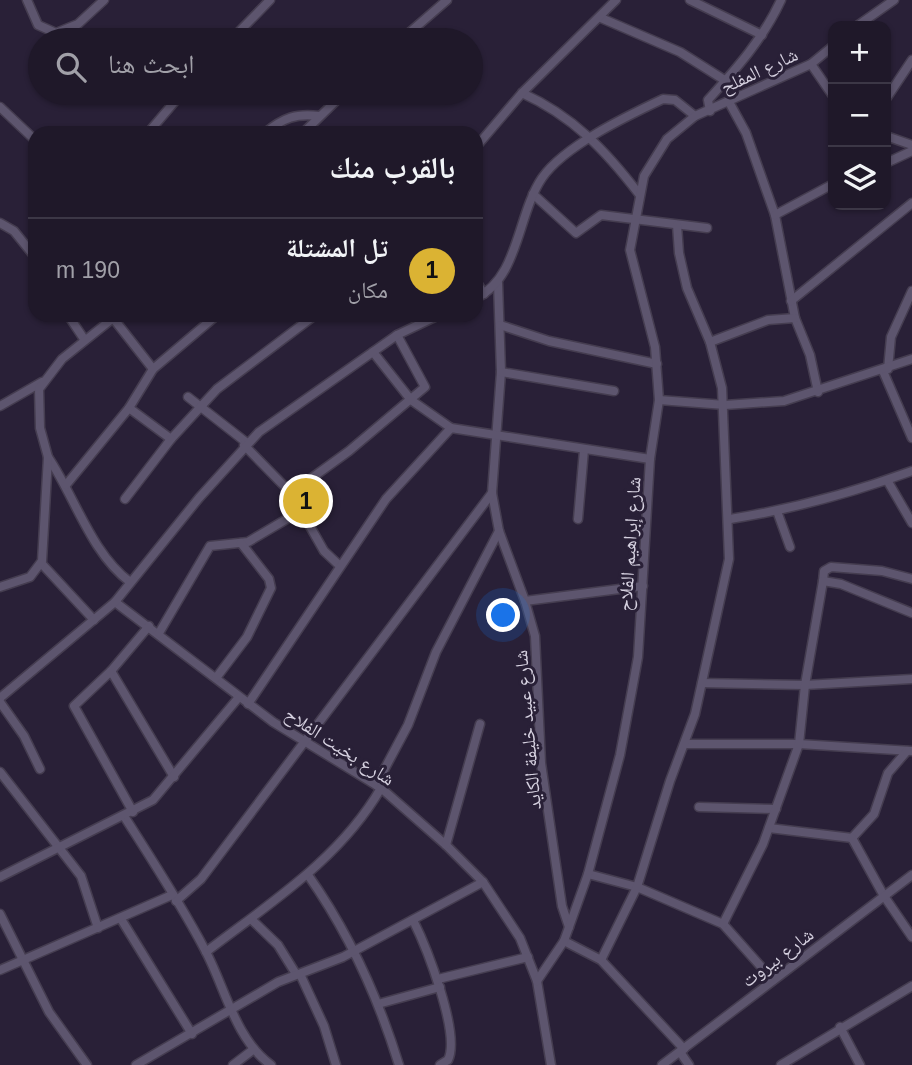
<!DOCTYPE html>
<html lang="ar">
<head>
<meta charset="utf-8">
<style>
	:root { --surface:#1f1829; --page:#2c2535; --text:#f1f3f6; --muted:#a1a0a8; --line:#3c3746; --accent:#dbb333 }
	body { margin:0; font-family:Arial,"Noto Naskh Arabic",sans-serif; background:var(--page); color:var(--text); direction:rtl }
	.controls { position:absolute; right:21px; top:21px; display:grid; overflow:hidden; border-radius:14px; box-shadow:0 2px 5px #0004 }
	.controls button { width:63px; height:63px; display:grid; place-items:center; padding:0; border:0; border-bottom:2px solid var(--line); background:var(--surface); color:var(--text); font:35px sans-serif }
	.you { position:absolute; left:504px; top:616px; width:24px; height:24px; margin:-18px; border:5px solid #fff; border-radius:50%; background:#1a73e8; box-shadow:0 0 0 10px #1a73e833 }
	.badge { display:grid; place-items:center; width:46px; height:46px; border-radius:50%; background:var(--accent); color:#111; font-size:23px; font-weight:700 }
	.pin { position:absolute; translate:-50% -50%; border:4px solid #fff; box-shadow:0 2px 7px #0006 }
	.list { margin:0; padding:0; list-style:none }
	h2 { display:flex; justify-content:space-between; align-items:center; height:91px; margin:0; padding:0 28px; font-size:30px }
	h2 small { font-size:23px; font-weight:400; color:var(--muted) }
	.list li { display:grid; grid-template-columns:46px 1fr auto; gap:21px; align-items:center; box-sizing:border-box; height:105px; padding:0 28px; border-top:2px solid var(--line) }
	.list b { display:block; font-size:26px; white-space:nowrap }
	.list p { margin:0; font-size:23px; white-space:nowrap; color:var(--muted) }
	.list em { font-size:23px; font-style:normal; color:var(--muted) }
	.icon { flex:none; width:38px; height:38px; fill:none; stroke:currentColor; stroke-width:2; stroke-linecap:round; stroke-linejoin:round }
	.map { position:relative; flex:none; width:912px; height:1065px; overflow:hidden; direction:ltr }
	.search { position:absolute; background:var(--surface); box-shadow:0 2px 5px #0004; left:28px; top:28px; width:455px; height:77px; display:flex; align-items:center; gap:18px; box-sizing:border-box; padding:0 24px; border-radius:38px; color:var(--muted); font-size:26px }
	.panel { position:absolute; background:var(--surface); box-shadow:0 2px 5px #0004; left:28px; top:126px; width:455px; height:196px; border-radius:21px; direction:rtl }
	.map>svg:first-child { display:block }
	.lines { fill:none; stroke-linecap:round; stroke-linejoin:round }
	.minor-casing { stroke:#453d50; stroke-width:11 }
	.minor { stroke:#5d556e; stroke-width:8 }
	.labels { text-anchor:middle; stroke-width:6; stroke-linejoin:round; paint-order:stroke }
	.street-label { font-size:19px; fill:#d6d1e0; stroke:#292037 }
</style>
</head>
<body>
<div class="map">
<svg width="912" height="1065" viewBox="0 0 912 1065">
	<rect width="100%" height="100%" fill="#292037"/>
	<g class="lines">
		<!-- minor casing -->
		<g class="minor-casing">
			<g id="minor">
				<path d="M27,0L38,25L56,33L78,24L104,0"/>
				<path d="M690,0L762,35"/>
				<path d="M601,18L680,52L726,81"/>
				<path d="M857,26L894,0"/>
				<path d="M231,40L270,0"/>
				<path d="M401,40L447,0"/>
				<path d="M811,64L833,96"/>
				<path d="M522,93C573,116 606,151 639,194"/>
				<path d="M886,99L912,60"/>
				<path d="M729,102L746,133L775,215L795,318L810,355L818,392"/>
				<path d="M0,107L35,140"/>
				<path d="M710,111L708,100C737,68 763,39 781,0"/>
				<path d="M148,133L182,93"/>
				<path d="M265,133C283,118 296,113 319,116"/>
				<path d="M303,133L344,93"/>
				<path d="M886,136L912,145"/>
				<path d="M476,147L522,93L616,0"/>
				<path d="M886,163L912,151"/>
				<path d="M533,194L576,233L601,215L707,228"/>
				<path d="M775,215L833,184"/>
				<path d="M0,223L14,231L35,257"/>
				<path d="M476,281L484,294"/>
				<path d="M498,283L501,372L492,493L499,531L525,601L535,636L541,763L562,906L569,927"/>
				<path d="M476,298C519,278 517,215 542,178C564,146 627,116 663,99L675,100L695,116"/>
				<path d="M791,301L912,203"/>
				<path d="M68,315L84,339"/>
				<path d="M113,318L153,369"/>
				<path d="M500,325L549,341L657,364"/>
				<path d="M710,342L768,320L795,318"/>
				<path d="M373,352L411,400L451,428"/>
				<path d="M888,369L891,337L912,291"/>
				<path d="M883,371L912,438"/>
				<path d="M501,372L614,391"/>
				<path d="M188,397L247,443"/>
				<path d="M659,400L725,405L784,401L912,359"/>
				<path d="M0,406L42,382"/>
				<path d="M129,408L171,439L217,389L315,315"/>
				<path d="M244,445L291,493L324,551L340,566"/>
				<path d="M48,457C75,497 91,553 130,582"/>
				<path d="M887,480L912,523"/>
				<path d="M66,485L129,408L153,369L217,315"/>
				<path d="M291,493L349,451L425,387L397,335"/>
				<path d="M125,499L171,439"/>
				<path d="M777,511L790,547"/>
				<path d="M578,519L584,450"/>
				<path d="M730,519C793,509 852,493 912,471"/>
				<path d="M41,563L94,620"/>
				<path d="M823,581L824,571L831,567L882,571L912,579"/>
				<path d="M0,587L30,577L42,561L48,457L40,428L39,389L62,359L117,315"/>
				<path d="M525,601L643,586"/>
				<path d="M115,602L273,722L381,788L446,845L483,882L520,938L537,981L551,1065"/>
				<path d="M159,633L210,546L248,542L302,510"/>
				<path d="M111,671L174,777"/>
				<path d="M216,678L247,637L271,588L269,579L241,543"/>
				<path d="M702,683L805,685L912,679"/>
				<path d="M0,698L115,602L199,498L259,432L397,335L439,315"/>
				<path d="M0,702L24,736L40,769"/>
				<path d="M248,704L386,499L451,428L650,459"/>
				<path d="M685,744H799L912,751"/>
				<path d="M0,772L81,876L98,928"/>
				<path d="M376,785L408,725L436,652L499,531"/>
				<path d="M699,807L776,809"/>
				<path d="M133,812L74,706L111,671L149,626"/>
				<path d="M124,816C152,860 181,904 205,950C225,987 235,1039 271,1065"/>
				<path d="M769,828L852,838L874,814L888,773L907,751"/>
				<path d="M852,838L884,896L912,937"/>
				<path d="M446,845L480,724"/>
				<path d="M588,874L637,887L723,924L773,980"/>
				<path d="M308,875C349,933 378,997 399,1065"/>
				<path d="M0,877L153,800L239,697"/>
				<path d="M176,901L201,879L492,493"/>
				<path d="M0,914L49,1012L87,1065"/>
				<path d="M121,919L192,1034"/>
				<path d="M251,919L278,945L296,974"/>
				<path d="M413,920C426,946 461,1034 448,1060L440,1065"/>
				<path d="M723,924L763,844L799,744L805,685L823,581L841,584L912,613"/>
				<path d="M564,941L601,960L684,1049"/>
				<path d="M206,952C270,903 340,859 381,788"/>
				<path d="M601,960L637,887L670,781L695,714L729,559L722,388L710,342L687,288L679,253L677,225"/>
				<path d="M0,970L172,895"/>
				<path d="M300,974L324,1026L336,1065"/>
				<path d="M438,979L528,957"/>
				<path d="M537,981L564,941L588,874L620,755L632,690L638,657L650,459L659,400L655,347L630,250L644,176L667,139L695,116L811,64L833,46"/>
				<path d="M378,1004L440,987"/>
				<path d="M840,1027L860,1065"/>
				<path d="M680,1052L689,1065"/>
				<path d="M136,1065L278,982L343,957L483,882"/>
				<path d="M233,1065L254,1049"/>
				<path d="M662,1065L912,875"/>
				<path d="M781,1065L912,986"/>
			</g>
		</g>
		<!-- minor -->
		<use href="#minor" class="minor"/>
	</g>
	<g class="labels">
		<!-- street labels -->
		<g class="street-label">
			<text transform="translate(759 70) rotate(-25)" y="7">شارع المفلح</text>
			<text transform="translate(629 544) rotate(-86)" y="7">شارع إبراهيم الفلاح</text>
			<text transform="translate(527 730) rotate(-95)" y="7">شارع عبيد خليفة الكايد</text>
			<text transform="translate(340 746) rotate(33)" y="7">شارع بخيت الفلاح</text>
			<text transform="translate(777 957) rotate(-37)" y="7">شارع بيروت</text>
		</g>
	</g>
</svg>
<div class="controls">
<button>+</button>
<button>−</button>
<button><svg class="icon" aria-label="layers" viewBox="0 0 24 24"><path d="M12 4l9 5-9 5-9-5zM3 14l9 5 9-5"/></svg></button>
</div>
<div class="you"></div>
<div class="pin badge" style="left:306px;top:501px">1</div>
<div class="search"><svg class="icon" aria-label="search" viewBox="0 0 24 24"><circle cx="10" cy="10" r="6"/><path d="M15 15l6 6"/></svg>ابحث هنا</div>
<section class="panel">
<h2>بالقرب منك<small></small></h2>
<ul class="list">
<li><span class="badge">1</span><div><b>تل المشتلة</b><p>مكان</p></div><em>190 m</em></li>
</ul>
</section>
</div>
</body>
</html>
